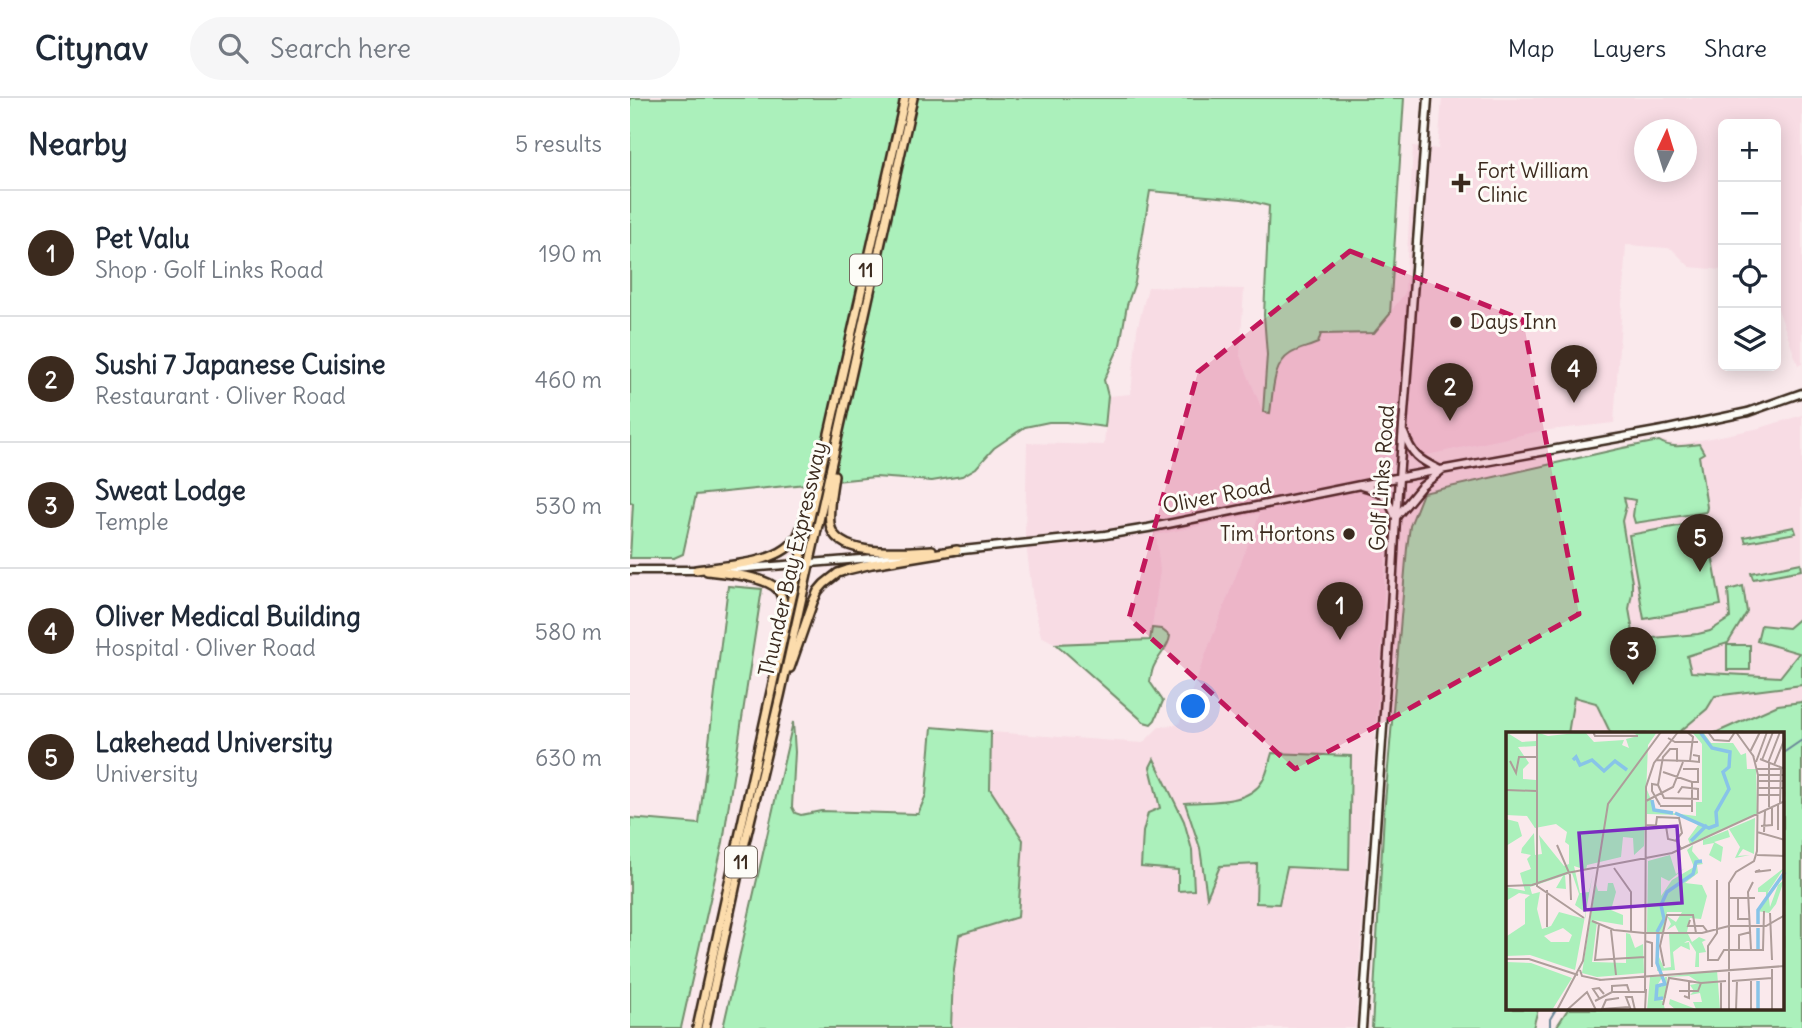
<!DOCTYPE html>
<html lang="en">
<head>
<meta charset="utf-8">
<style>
	:root { --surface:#fff; --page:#f6f6f7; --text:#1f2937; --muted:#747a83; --line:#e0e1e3; --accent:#3b2a1e }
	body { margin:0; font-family:Delius,sans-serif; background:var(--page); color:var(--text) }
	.controls { position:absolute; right:21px; top:21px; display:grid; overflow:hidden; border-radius:10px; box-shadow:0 4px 18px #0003 }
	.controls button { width:63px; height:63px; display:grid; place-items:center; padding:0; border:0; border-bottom:2px solid var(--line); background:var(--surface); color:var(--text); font:35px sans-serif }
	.compass { position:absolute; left:1004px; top:21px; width:63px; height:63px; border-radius:50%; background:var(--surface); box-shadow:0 4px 18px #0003; rotate:4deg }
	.you { position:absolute; left:564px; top:609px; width:24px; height:24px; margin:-18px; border:5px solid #fff; border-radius:50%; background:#1a73e8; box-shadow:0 0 0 10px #1a73e833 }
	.badge { display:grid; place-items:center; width:46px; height:46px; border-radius:50%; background:var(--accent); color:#fff; font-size:23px; font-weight:700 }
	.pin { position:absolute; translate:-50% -58px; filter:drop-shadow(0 2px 4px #0008) }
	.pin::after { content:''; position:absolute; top:37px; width:24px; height:21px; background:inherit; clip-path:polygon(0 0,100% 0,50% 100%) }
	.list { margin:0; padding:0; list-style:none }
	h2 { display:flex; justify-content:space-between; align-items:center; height:91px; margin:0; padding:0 28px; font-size:30px }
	h2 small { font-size:23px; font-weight:400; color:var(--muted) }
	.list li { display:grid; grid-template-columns:46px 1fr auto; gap:21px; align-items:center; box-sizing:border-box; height:126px; padding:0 28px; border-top:2px solid var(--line) }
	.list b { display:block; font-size:26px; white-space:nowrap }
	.list p { margin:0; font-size:23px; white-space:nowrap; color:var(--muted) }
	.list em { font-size:23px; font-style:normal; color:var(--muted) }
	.icon { flex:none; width:38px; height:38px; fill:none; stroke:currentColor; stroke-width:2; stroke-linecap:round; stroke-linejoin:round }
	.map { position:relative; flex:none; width:1172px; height:930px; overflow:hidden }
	header { display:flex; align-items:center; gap:42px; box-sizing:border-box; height:98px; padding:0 35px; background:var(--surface); border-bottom:2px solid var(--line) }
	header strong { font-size:33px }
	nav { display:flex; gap:38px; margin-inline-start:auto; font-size:24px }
	.search { width:490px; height:63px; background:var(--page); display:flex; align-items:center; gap:18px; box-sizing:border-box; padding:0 24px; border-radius:38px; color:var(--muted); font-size:26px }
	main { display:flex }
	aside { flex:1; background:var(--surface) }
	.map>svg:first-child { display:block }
	.built { fill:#f8dce4; fill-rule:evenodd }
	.green { fill:#abf0bb; stroke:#738d6c; stroke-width:2 }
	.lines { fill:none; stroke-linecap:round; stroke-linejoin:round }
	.stream { stroke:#698697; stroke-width:2 }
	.secondary-casing { stroke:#3b2a1e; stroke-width:11 }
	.trunk-casing { stroke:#3b2a1e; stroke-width:12 }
	.secondary { stroke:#fdfcf7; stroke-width:6 }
	.trunk { stroke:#fcdcac; stroke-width:7 }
	.marked { fill:#c2185b; fill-opacity:0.2; stroke:#c2185b; stroke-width:5; stroke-dasharray:14 9; stroke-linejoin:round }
	.poi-dot { fill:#3b2a1e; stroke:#fdfcf7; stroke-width:2.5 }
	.labels { text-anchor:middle; stroke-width:6; stroke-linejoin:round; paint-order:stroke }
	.shield { fill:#fdfcf7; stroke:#75695f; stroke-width:2 }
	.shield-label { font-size:19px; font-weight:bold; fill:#3b2a1e }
	.poi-label { font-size:21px; fill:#3b2a1e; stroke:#fdfcf7; text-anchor:start }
	.street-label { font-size:21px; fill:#3b2a1e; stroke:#fdfcf7 }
	.inset-river { fill:none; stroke:#88c4e8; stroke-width:3.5 }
	.inset-road { fill:none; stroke:#ae9d9a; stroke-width:2 }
	.view { fill:#7b2cbf; fill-opacity:0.15; stroke:#7b2cbf; stroke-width:3.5 }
	.inset-edge { fill:none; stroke:#3b2a1e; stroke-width:3.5 }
</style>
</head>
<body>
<header>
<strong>Citynav</strong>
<div class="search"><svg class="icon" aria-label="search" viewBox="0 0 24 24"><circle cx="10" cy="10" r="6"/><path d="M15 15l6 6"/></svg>Search here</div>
<nav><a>Map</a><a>Layers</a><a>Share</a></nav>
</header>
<main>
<aside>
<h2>Nearby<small>5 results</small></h2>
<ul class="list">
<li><span class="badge">1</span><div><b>Pet Valu</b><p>Shop · Golf Links Road</p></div><em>190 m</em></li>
<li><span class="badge">2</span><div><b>Sushi 7 Japanese Cuisine</b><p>Restaurant · Oliver Road</p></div><em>460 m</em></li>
<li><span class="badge">3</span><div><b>Sweat Lodge</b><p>Temple</p></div><em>530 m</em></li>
<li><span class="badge">4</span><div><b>Oliver Medical Building</b><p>Hospital · Oliver Road</p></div><em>580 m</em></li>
<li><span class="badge">5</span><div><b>Lakehead University</b><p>University</p></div><em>630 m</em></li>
</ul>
</aside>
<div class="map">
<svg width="1172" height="930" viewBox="0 0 1172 930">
	<rect width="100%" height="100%" fill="#fae9ec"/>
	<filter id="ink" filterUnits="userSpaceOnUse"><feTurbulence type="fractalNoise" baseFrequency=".0143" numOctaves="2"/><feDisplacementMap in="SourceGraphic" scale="14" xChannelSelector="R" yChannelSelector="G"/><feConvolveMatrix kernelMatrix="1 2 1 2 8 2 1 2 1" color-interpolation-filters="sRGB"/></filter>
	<g filter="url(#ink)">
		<!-- built -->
		<g class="built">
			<path d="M812,0H1172V266L1168,267L1148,211H1146V26H1093V172L1060,169L1042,151L1037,150L996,147L984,325L910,333L759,365L752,536L725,930H321L323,878L329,837L393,742L360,691L361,634L513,645L529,629L549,626L630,415L526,437L530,473L520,542L426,546L411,538L403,502L395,438L397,345L474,347L478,298L501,296L507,231L518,189L614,191L610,258L633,314L640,315L645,280L651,265L658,257L688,245L691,236L744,235L775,195L783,48L808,51ZM1015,32H1056V74H1015Z"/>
			<path d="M1172,317V775L1153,636H938L944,599L993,348L1031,342L1044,346L1056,345L1130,330Z"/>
		</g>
		<!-- green -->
		<g class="green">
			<path d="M0,0H774L760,216L744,235L691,236L688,245C679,249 668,251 660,256C642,267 643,297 640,315L633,314L637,257L634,217L639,108L612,101L520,93L505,184L497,207L490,247L474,282L478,298L475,329L436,324H419L395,329L364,350L346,370L332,378L302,383L245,379L66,397L53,456L44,460H0L3,405L0,404Z"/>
			<path d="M1029,343C1041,351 1055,348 1069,346L1074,355L1069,358L1077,409L1076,414L1005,425L1003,418L1005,402L994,400L996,408L992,423L1002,484V495L999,511L1003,534L1007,535L1012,541L1068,536L1080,533L1100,520L1098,492L1113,488L1117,514L1098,545L1057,558L1061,574L1150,579L1169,555L1127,543L1131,527L1158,530L1172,518V587L1085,598L1077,611L1047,636H981L966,605L944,599L938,636H878V911H908L903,930H742L754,716L777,450L780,428L793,395L993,350Z"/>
			<path d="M1076,423L1091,507L1014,521L999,437Z"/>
			<path d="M1164,429L1166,435L1116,444L1114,439Z"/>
			<path d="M1171,465L1172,472L1123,481L1121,475Z"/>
			<path d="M98,488L132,491L93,744L51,930H0V720L69,726Z"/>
			<path d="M522,530L531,531L540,538C539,549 530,556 525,566C522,571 521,577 520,584L533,603L525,622L521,626L514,624L426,546L520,542Z"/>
			<rect x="1097" y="547" width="23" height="25"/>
			<path d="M1172,604V930H928L927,928L938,911H1153V636H1083L1148,607Z"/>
			<path d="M163,624L165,654L162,709L165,715L171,717L191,713L288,716L296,697L302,629L361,634L360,691L393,742L388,819L329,837L323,878L321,930H93Z"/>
			<path d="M642,655L721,658L719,772L657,769L649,806L626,805L627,766L590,768L577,799L570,750L555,705C581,703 619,707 633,682C638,674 639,664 642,655Z"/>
			<path d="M524,661L554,723L562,752L564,792L548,793V772L511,769L513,734L518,715L530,710L520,669Z"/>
		</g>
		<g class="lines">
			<!-- stream -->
			<g class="stream">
				<path d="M1153,655L1172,642"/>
				<path d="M920,930V921L926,911"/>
			</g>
			<!-- secondary casing -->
			<g class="secondary-casing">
				<g id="secondary">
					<path d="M774,335C782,357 788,361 808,371"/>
					<path d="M731,388C754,394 757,397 765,418"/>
					<path d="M767,418L791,389L811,373"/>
					<path d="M323,453L475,437L518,430L755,382L1038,331L1118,314L1172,295"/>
					<path d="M0,472H68"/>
					<path d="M93,472L281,457"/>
					<path d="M732,930L760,528L766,420L798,0"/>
				</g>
			</g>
			<!-- trunk casing -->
			<g class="trunk-casing">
				<g id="trunk">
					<path d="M204,377C202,393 198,410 200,426C205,461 276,453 302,452"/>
					<path d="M66,472C95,467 153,467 168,437C173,427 176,415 179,405"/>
					<path d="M77,473C94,475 135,478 147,491C155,500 154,512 152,523"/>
					<path d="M160,570L183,504L188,493L194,486L208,475L217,472L242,466L327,452"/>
					<path d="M67,930L155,530L275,0"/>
					<path d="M75,930L113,753L150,598L283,0"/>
				</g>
			</g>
			<!-- secondary -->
			<use href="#secondary" class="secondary"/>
			<!-- trunk -->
			<use href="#trunk" class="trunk"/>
		</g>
	</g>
	<!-- marked area -->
	<path class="marked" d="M720,153L893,222L949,516L773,614L665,671L499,520L568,274Z"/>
	<!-- markers -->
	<g class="poi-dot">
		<path d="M827.5 74.5h7v7h7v7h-7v7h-7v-7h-7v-7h7z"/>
		<circle cx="826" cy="224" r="7"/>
		<circle cx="719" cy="436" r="7"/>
	</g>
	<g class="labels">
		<!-- shield labels -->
		<g class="shield">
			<rect x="220" y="156.5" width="32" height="31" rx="5"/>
			<rect x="95" y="748.5" width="32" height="31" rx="5"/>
		</g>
		<g class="shield-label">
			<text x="236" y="179">11</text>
			<text x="111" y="771">11</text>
		</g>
		<!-- poi labels -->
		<g class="poi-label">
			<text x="847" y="80">Fort William<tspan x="847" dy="24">Clinic</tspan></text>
			<text x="840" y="231">Days Inn</text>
			<text x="705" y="443" text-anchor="end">Tim Hortons</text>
		</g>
		<!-- street labels -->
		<g class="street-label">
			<text transform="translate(752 380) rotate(-86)" y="7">Golf Links Road</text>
			<text transform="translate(587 398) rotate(-11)" y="7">Oliver Road</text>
			<text transform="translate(163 461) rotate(-77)" y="7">Thunder Bay Expressway</text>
		</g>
	</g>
	<!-- overview -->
	<g transform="translate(876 634)">
		<rect width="278" height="278" fill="#fae9ec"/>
		<path d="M0,0L16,10L30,9V0L42,4L79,0L88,10L118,8L116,13L123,16L120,7L132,4L126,0H151L142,13L138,114L128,123L127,106L117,105L115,125L81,133L80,138L68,134L74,161L83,160L87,141L69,238L24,223L0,224V199L1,204L19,192V167L24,163L13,161L0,169V155L19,159L14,141L25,137L21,127L25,123L15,121L16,116L28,101L29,123L36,122L33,103L58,134L63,132V113L59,110L61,100L50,92L29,96L21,84L0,83ZM30,14V48L17,47V37L23,31L12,15ZM66,141L73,162L69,173L80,181L79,187L53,180L45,194L36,197L31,177L34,160L26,162L24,155L57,144L50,156L60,157L59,143ZM57,196L66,203L63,210H45L38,204ZM186,0H197L205,11H227L235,23L240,21L241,37H250L251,82L184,112L182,107L192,93L175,83L141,82V58L150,79L190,84V70H196V12ZM249,86L248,122L237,117L232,124L244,123L229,126L234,115L223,97ZM0,87L12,90L16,104L0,114ZM222,98L224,105L208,110L217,115L215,130L203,123L208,111L197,113V108ZM187,113L186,119L197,132L191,133L192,141L179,151L196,153L201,164L195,187L184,186L181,200L186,210L193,205L200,208L196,210L200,220L193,221V235H189L190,220L183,209H181L178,211L183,210L184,218L175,214L167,220L169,238L151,239L153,225L158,236L165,235L163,201H173L169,193L161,198L165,192L161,184L170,190L176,180H161L157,200H141L142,129L164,123L170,142L179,136L163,149L155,145V164L166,148L188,135L181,118ZM278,136L262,160L264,175L272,153L278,148L270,172L263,181L251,179L260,168V160H252V156ZM102,151H107L110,160L105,178L117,183V193L87,188L91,190L86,230L120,231V201L124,202L129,216L137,212L138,241L91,245L76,241L90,152L92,159H101ZM0,230L25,231L66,246L46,278H0ZM211,238L214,278H170L163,272L164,267L190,277L187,270H196L194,261L184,263L188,259L184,253L194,251L183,244L161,245L160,266L151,267V262L149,266L157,269L159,278H141L144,245L157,244L152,252L156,255L159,245Z" fill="#abf0bb" fill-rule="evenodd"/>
		<path class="inset-river" d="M67,28L70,25L74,33L86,28L98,39L109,29L121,38M146,68L148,78L167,81M169,81L203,96L211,93L210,80L223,57L217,40L223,35L224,20L206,16L194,0M185,109L201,93M252,192V178L279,140M151,200L158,187L155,173L161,160L187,142L190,130L196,129M152,202L151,231L159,252L151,254L150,267L157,266M252,218V196M252,249V278"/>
		<path class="inset-road" d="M31,0V154L78,186M87,0L89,4H132M202,0L208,8L223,9L229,0M230,0L248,25M162,6L169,10H192M244,20L254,0M254,27L279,37M150,28L184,29L187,5L181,0M256,28L267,0M4,29L10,41L13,25H31M184,29L193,30V24L187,23M171,30V17H164L157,25L152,53L158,66L192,67V57L176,55L172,61M250,30L261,0M262,31L274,0M263,31V75M268,33L279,6M177,37H192V44M251,37H274M157,40L186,50H192V44M252,43H279M252,49H279M186,50V80M152,53L146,52V59L154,73M252,56H279M0,58L31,59M252,63H274M140,69L167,55L177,30M274,71L275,36M154,74H186M140,93L160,94L162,107L171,109L175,117M150,93L151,85L173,86L176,101L170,108M255,94L266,93V76M272,98V72M251,100L279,108M258,100L259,79M51,113L64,143L65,168M251,123L279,124M108,136L125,160V200M254,138L249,140L265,138M211,148V201L202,214V228H212L218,218H257L258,179M0,154L26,153L61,141L166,121L279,69M41,158V195M223,166H249M232,166V187H244M264,181L266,228M184,188L182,194H197L201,199M86,189L108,198L138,201H196L223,194M93,192L89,228L139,225M223,194H260L279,183M105,198L110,243M139,209L146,211V235M233,218V203L245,200M245,218L242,160L247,150M0,227H23L72,243M158,234L154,214L161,183H187L190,201M266,235V278M74,238L76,244L95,248M93,248L279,234M245,248V278M226,249L266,246M223,253V151L230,140L248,129L251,119L252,43L247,23M173,259H192L195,251M106,260V254L121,253L123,259M139,260L140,55L148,31L172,0M178,264L183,266V249M93,266L87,257L93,256L98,262M113,266L100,268L96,277L123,275M89,269L106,260H139M157,273L163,246L195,251L220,249M51,278L77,229L102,72L155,0M61,278L81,260L90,278M125,278L120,265H126L129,278M139,278L140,257M215,278V249M223,278V253M230,278L231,249"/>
		<path class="view" d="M171,94L176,171L79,178L73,101Z"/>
		<rect width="278" height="278" class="inset-edge"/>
	</g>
</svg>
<div class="controls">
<button>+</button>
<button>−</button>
<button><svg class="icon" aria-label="locate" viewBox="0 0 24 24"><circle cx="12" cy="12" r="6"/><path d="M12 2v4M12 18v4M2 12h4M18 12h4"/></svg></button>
<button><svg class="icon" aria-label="layers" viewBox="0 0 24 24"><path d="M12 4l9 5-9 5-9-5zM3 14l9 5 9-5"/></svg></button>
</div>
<svg class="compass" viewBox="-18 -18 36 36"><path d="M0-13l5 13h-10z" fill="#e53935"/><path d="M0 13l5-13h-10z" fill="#747a83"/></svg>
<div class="you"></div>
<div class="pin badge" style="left:710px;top:542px">1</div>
<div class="pin badge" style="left:820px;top:323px">2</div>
<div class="pin badge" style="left:1003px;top:587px">3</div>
<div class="pin badge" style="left:944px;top:305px">4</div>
<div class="pin badge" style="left:1070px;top:474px">5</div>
</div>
</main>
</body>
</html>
